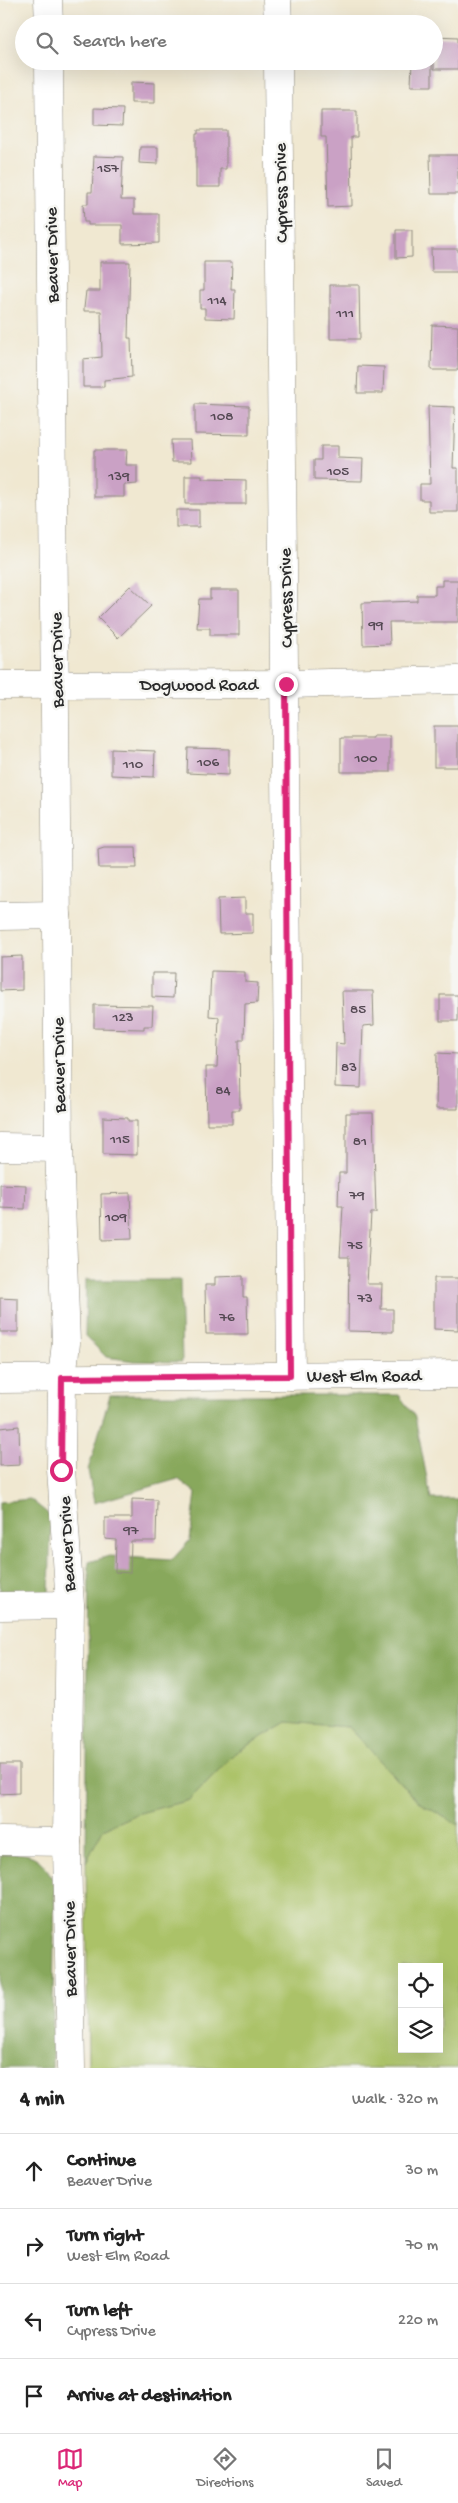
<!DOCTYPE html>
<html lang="en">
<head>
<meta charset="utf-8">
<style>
	:root { --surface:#fff; --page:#f6f6f6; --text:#222; --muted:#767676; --line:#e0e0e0; --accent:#db2777 }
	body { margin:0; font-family:"Gochi Hand",sans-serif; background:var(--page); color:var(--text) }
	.controls { position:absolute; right:15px; bottom:15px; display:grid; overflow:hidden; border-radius:0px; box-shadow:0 5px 20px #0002 }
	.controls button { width:45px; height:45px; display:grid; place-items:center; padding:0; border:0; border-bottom:1px solid var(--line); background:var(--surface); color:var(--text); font:25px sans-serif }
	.stop { position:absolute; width:15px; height:15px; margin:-11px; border:4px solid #db2777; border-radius:50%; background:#fff }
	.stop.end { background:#db2777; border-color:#fff; box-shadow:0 1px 5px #0008 }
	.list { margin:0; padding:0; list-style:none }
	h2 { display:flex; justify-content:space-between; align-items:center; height:65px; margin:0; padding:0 20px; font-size:21px }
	h2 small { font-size:16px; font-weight:400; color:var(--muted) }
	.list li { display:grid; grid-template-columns:32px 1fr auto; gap:15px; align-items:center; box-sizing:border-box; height:75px; padding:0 20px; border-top:1px solid var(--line) }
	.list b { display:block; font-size:19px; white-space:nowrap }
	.list p { margin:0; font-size:16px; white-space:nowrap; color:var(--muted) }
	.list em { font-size:16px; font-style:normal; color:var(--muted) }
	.icon { flex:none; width:28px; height:28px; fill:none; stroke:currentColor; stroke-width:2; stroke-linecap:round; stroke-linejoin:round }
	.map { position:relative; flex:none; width:458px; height:2068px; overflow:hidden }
	.search { position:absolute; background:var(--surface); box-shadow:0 5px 20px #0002; left:15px; right:15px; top:15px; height:55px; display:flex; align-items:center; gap:12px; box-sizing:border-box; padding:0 18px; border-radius:28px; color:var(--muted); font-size:19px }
	.sheet { height:365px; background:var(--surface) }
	nav { display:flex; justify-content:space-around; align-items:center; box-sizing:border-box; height:70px; border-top:1px solid var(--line); background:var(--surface); font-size:14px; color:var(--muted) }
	nav a { display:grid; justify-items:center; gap:2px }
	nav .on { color:var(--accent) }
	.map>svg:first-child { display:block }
	.green { fill:#abc267; stroke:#6b7649; fill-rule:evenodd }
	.forest { fill:#88a85c; stroke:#5a6a44 }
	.building { fill:#caa1c5 }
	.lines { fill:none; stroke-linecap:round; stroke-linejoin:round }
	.minor-casing { stroke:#8e8a7e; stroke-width:29 }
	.minor { stroke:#fff; stroke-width:28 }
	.route { stroke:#db2777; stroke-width:6 }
	.labels { text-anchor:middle; stroke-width:5; stroke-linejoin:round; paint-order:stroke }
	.number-label { font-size:15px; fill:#534852 }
	.street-label { font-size:18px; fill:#2b2b2b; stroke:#f6f6f2 }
</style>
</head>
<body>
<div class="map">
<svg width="458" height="2068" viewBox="0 0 458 2068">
	<rect width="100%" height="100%" fill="#f6f6f2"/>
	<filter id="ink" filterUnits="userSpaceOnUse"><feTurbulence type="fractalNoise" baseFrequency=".02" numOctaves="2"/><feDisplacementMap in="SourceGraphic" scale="10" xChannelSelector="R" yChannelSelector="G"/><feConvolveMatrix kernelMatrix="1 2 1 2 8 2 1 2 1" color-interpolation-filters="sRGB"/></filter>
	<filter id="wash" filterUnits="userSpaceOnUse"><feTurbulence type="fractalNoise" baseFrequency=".0096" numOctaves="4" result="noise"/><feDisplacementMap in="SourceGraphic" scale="20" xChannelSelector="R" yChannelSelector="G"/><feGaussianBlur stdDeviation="1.12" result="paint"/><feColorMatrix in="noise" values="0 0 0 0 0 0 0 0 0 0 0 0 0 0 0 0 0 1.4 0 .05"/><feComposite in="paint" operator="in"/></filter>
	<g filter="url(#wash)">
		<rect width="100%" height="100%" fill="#f0e8d1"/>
		<!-- green -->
		<path class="green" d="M287,1722L349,1727L418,1802L458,1825V2068H88L86,1862L103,1829L136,1814L189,1800L235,1753ZM402,1967H439V2049H402Z"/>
		<!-- forest -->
		<g class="forest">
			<path d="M86,1280H180L182,1362L134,1361L106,1357L85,1336Z"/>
			<path d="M110,1395H399L415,1417L431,1499H458V1825L418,1802L349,1727L287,1722L235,1753L189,1800L136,1814L103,1829L86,1862L89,1562L109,1556L172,1560L190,1540L196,1493L178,1479L94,1503L88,1470Z"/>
			<path d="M30,1499L51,1516L49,1595L0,1594V1502Z"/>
			<path d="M0,1853C32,1853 38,1853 55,1882L52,2068H0Z"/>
		</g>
		<g id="blocks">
			<!-- building -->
			<g class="building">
				<path d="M434,36L458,37V69H434Z"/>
				<path d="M412,61H432V86H411Z"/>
				<path d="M131,82L155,83V103H131Z"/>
				<path d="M94,108L123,109L122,126L94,125Z"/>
				<path d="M321,111H357V137H351L352,206L328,207L326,137H321Z"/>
				<path d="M198,130H226V169H220V187H196V134H198Z"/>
				<path d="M140,147H158V164L139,163Z"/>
				<path d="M430,155H458V194H431Z"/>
				<path d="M94,156L123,157L121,200H134V214H159V243L122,244V225H88V222H84L83,204H88V192H92Z"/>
				<path d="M396,230H412V257L396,258Z"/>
				<path d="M431,249H458V272H432Z"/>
				<path d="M100,262H130L128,338H131L132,377L104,380V387H83V359L102,357L101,311H84V308L86,291H100Z"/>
				<path d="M204,262H232L231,289H235L234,319L205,318V308H200V290H204Z"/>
				<path d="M330,285H359L360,339H330Z"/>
				<path d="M432,325L458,326V370H431Z"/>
				<path d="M358,366L384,367L383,393H357Z"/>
				<path d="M195,404L249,406V435L195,434Z"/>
				<path d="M428,406L455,407L453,468H458V512H429V500H420V484H430Z"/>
				<path d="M171,440H190L191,462H172Z"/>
				<path d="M321,446H338V458L363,459L362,481L314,480V460H321Z"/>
				<path d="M94,450H127L126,465H137V484L124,485V497H94Z"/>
				<path d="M185,476H202V479L246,480V504H185Z"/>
				<rect x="176" y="510" width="23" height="17"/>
				<path d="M442,580H458V622H389L390,644L363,645L362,603L417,601V595H435V586H442Z"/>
				<path d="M130,586L151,606L118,638L98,618Z"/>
				<path d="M210,590H239V635H210V628H197L199,599H210Z"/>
				<rect x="434" y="726" width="24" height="41"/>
				<path d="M373,736H390V772H341V738H373Z"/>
				<path d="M188,748L229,749V775L187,773Z"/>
				<path d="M111,749L155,751L154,777L111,775Z"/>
				<path d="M104,847H136L137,868H99L98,849Z"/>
				<path d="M245,898V913H253V933L219,934L218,899Z"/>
				<path d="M22,956V990L0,991V957Z"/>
				<path d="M211,971L245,972V982L258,983L257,1003L245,1004L244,1040H239L240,1110H232V1124H207L206,1067H217L219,1017L209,1016Z"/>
				<path d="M152,973H174L173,998L152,997Z"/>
				<path d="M342,991H373L374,1025L363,1026L361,1088L335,1087L336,1043L344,1044Z"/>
				<rect x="440" y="995" width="18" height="26"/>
				<path d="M94,1005L153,1006L152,1026H144V1029L94,1028Z"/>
				<path d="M437,1053L458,1054V1109H436Z"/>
				<path d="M346,1113H373L376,1213H371L367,1284H382L381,1309H393V1332L348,1331L349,1257H340L343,1206H338L339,1173H346Z"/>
				<path d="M103,1117L128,1118V1121H137V1155L103,1154Z"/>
				<path d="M0,1184L26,1185L25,1209L0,1208Z"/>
				<path d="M130,1193L132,1239L102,1240L101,1194Z"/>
				<path d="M243,1276V1297H247L248,1334H206L205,1285H215V1277Z"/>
				<path d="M434,1278H458V1330L434,1329Z"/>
				<path d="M0,1298L18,1299V1332H0Z"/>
				<path d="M19,1426L20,1465L0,1466V1428Z"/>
				<path d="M132,1499L157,1500L156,1541H131L130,1573L115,1572L116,1540L105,1539V1518H132Z"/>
				<path d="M0,1764H19V1793L0,1794Z"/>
			</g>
		</g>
	</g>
	<g filter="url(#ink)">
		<use href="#blocks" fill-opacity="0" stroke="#8e8a7e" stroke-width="1"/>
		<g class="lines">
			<!-- minor casing -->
			<g class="minor-casing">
				<g id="minor">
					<path d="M48,0L49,24"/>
					<path d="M277,0L278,24"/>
					<path d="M49,61L59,1148L66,1343L62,1378L61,1469L70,1605L67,1842L71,2068"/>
					<path d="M278,61L291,1376"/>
					<path d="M0,685L286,684L458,680"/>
					<path d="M0,916L57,915"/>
					<path d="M0,1147L59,1148"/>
					<path d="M0,1379L458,1374"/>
					<path d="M0,1606L70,1605"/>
					<path d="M0,1841L67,1842"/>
				</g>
			</g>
			<!-- minor -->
			<use href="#minor" class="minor"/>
		</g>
	</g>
	<g class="lines" filter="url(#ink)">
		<!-- route -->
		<path class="route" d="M61,1470L62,1378L290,1376L286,684"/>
	</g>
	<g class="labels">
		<!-- number labels -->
		<g class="number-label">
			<text x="108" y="172">157</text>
			<text x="217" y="304">114</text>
			<text x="345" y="317">111</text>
			<text x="222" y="420">108</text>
			<text x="338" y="475">105</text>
			<text x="119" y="480">139</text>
			<text x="376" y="629">99</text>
			<text x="366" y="762">100</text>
			<text x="208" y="766">106</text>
			<text x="133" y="768">110</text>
			<text x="358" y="1013">85</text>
			<text x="123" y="1021">123</text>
			<text x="349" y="1071">83</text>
			<text x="223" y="1094">84</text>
			<text x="120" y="1143">115</text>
			<text x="360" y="1145">81</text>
			<text x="357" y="1199">79</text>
			<text x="116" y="1221">109</text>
			<text x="355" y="1249">75</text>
			<text x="365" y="1302">73</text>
			<text x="227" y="1321">76</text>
			<text x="131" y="1534">97</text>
		</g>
		<!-- street labels -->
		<g class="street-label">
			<text transform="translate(280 193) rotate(-91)" y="6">Cypress Drive</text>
			<text transform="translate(51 255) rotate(-91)" y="6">Beaver Drive</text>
			<text transform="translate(285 598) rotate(-91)" y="6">Cypress Drive</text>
			<text transform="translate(56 660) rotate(-91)" y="6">Beaver Drive</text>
			<text x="199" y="690">Dogwood Road</text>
			<text transform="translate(58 1065) rotate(-91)" y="6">Beaver Drive</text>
			<text x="364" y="1381">West Elm Road</text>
			<text transform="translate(66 1544) rotate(-93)" y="6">Beaver Drive</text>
			<text transform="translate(69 1949) rotate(-91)" y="6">Beaver Drive</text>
		</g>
	</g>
</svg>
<div class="controls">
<button><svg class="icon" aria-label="locate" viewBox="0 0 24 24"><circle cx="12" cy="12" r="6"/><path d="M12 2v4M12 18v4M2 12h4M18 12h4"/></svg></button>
<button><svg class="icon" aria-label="layers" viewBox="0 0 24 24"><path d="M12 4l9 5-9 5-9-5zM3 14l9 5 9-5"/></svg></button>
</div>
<div class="stop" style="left:61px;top:1470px"></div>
<div class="stop end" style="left:286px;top:684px"></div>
<div class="search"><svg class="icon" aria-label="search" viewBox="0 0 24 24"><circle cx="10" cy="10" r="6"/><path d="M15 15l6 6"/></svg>Search here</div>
</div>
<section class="sheet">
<h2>4 min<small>Walk · 320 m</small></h2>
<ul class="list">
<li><svg class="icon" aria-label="ahead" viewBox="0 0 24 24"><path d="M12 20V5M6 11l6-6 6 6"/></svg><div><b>Continue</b><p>Beaver Drive</p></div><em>30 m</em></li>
<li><svg class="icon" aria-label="right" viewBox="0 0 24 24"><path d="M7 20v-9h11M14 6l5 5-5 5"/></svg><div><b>Turn right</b><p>West Elm Road</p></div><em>70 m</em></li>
<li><svg class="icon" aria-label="left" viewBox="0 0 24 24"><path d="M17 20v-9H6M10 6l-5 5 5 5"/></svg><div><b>Turn left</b><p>Cypress Drive</p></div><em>220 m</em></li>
<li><svg class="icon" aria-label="arrive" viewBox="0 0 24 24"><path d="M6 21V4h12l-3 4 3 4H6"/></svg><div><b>Arrive at destination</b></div></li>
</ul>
</section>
<nav>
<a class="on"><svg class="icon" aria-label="map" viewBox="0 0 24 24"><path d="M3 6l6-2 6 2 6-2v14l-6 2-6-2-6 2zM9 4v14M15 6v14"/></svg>Map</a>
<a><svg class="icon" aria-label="directions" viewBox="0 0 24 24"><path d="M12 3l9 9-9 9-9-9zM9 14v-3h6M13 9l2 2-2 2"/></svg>Directions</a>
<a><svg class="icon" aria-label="saved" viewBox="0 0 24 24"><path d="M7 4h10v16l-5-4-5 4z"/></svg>Saved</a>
</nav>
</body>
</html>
